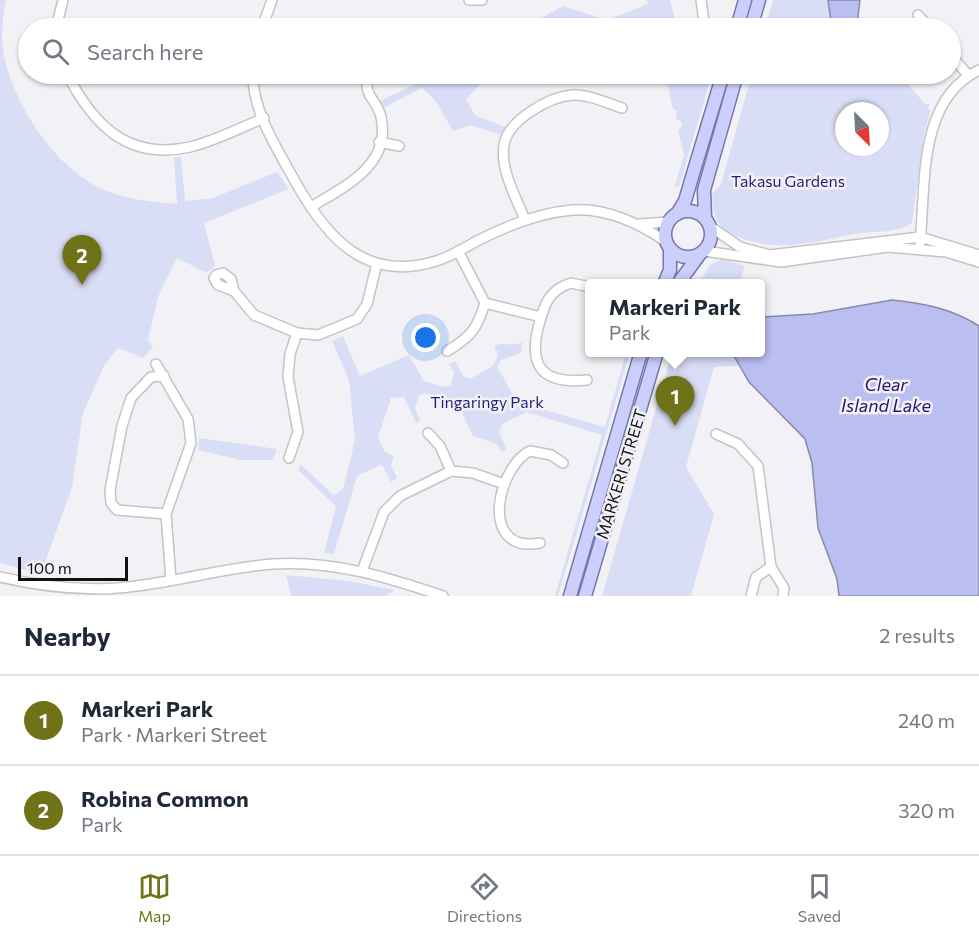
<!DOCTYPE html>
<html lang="en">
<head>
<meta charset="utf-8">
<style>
	:root { --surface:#fff; --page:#f6f6f7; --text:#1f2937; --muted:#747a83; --line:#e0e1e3; --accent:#6f7217 }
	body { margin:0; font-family:Commissioner,sans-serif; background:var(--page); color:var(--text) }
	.compass { position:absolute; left:835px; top:102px; width:54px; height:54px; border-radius:50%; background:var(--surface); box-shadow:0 2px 4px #0004; rotate:156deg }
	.scale { position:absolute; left:18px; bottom:15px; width:110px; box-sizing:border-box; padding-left:6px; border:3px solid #111112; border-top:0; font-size:16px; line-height:21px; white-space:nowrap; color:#111112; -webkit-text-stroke:4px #f2f2f6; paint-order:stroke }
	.you { position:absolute; left:426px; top:338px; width:21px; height:21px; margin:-15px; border:4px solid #fff; border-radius:50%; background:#1a73e8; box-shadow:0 0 0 9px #1a73e833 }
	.badge { display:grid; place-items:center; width:39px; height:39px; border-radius:50%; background:var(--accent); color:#fff; font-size:20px; font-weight:700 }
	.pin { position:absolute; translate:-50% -50px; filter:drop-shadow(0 2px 3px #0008) }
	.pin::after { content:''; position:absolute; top:32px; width:21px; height:18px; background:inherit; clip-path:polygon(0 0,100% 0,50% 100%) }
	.popup { position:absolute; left:585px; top:279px; width:180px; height:78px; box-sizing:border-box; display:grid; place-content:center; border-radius:6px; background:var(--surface); filter:drop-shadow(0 2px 4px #0005); font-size:20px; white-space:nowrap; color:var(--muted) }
	.popup b { font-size:22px; color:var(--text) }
	.popup::after { content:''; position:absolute; left:50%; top:100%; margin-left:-12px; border:12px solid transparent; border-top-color:var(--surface) }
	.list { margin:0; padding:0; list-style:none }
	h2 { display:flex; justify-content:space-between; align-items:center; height:78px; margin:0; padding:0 24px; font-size:26px }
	h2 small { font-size:20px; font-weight:400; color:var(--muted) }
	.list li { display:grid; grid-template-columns:39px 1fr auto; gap:18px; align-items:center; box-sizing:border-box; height:90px; padding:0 24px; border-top:2px solid var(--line) }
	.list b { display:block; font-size:22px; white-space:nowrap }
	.list p { margin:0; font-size:20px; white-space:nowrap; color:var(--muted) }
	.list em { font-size:20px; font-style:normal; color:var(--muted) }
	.icon { flex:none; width:33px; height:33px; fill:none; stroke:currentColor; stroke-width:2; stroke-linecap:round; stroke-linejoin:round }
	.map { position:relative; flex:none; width:979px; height:596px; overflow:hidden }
	.search { position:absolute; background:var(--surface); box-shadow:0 2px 4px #0004; left:18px; right:18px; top:18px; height:66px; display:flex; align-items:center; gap:15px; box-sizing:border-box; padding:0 21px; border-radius:33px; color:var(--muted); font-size:22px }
	.sheet { height:258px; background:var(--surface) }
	nav { display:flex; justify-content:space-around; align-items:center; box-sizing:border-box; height:84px; border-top:2px solid var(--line); background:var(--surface); font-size:16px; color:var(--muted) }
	nav a { display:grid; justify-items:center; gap:3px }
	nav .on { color:var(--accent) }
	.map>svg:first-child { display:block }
	.green { fill:#daddf6; fill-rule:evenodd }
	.water { fill:#babef0; stroke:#878aad; stroke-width:1.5 }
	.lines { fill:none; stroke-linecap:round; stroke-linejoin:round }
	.minor-casing { stroke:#c4c4c7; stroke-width:12 }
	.major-casing { stroke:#7478a9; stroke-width:15 }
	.minor { stroke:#fff; stroke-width:9 }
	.major { stroke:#cccffc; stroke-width:12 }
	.labels { text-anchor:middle; stroke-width:5; stroke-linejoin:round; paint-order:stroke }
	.park-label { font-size:16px; fill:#2a1d79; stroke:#f2f2f6 }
	.street-label { font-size:16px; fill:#111112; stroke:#f2f2f6 }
	.water-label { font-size:18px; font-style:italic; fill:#251471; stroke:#f2f2f6 }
</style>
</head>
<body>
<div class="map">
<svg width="979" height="596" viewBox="0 0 979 596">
	<rect width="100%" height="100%" fill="#f2f2f6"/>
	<!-- green -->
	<g class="green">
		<path d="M0,0H6C3,17 1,33 3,50C11,102 56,170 105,190C128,200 152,202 177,204L174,158L181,157L185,201L213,198L277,172L289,189L204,223L215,266L207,273L177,258L158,297L148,340L153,347L143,358L118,348L105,364L83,413L72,487L41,574L0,563Z"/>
		<path d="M647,0H670L677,28H523L563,6L607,20L648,4Z"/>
		<path d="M773,0H828L831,21L836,28H765Z"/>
		<path d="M424,74H494L481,83L466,100L475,115L505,127L501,135L471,125L453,131L435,100L422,88L383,108L380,101L424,80Z"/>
		<path d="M665,74H712L679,187L675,186L684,155L678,131L683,124L676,118L677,111L673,109Z"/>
		<path d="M752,74H899L925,104H930L928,108L931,110L924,134L912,223C896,234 873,231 855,234C817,241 784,252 747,240C719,231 713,223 712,194L721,184ZM844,111H880V147H844Z"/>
		<path d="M723,259L745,266L739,283H699L710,265Z"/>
		<path d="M343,336L360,376L409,355L424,381L445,387L451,385L454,372L449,364L455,361L464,377L470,379L493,366L498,355L494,346C504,341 512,348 522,342L521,353L501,360L497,366L517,402L605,427L626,353H630L558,596H555L602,435L527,412L502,424L499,433L507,450L502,452L497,444L473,436L457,402L424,393L419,396L415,408L420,421L416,423L404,397L391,398L378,437L385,452L394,456L391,465L397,478L391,482L384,468L380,465L357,476L334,554L324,553L336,506L298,470L301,465L334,495L343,489L355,440L349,380L332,341Z"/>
		<path d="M672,353H733L738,366L714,367L686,467L714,514L691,596H602Z"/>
		<path d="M199,438L277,449L273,460H240L198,450Z"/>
		<path d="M286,575L348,581L395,590L386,596H291Z"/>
	</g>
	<!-- water -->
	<g class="water">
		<path d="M828,0H860L857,25L850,28H836L831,21Z"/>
		<path d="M892,300C923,303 953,309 979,326V596H839L837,579L818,528L812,463L805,439L749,382L734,356L733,353L760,352L761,317L813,314Z"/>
	</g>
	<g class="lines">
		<!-- minor casing -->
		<g class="minor-casing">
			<g id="minor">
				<path d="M469,0H482"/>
				<path d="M701,0L704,22"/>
				<path d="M918,15L930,28"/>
				<path d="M56,28L63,0"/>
				<path d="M262,28L272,0"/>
				<path d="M950,54L968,75"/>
				<path d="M67,74C93,124 127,161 190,147C215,141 240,128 264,118"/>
				<path d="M253,74C252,111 278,150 296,183C327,238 366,283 436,261C450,257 464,248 477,241C506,226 539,213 572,210C604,207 639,223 665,241"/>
				<path d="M379,142L399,146"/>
				<path d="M311,207C343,187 392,166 381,117C376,97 363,98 368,74"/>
				<path d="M525,220C516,197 500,170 504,145C508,120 549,97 572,95C588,94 607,103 622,108"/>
				<path d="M639,224L668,222"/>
				<path d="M711,227L740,247L770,255L920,237L979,255"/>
				<path d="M920,243C926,185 917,100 979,70"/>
				<path d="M458,251L485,303L541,317"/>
				<path d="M704,251L781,262L888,247L946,252L979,262"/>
				<path d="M234,291L231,279L223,273L216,275L214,278L218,285L234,291L254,315L297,333L318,335L357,319L367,304L377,263"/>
				<path d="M447,351C471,337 477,329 485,303"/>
				<path d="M156,364L188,419L191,443L166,514L171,580"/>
				<path d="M164,376L151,377L131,398L122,426L110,490L111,503L117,510L166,514"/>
				<path d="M587,380C546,384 528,370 538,328C544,306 548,290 571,283L590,287"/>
				<path d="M428,433L440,446L451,471"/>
				<path d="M716,434L738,444L758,466L771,567"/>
				<path d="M289,458L298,432L288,377L290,354L297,333"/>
				<path d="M540,543C533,544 524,545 517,542C483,528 504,463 530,451L551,455L563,463"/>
				<path d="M362,571L384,512L400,496L451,471L473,473L504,484"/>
				<path d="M0,577C39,586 78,591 118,588C170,584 221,568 273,564C332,560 387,577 443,596"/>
				<path d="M751,596L756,577L771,567L784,588L783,596"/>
			</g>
		</g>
		<!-- major casing -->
		<g class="major-casing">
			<g id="major">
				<path d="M737,28L745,0"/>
				<path d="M751,28L759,0"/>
				<circle cx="688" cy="234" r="23"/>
				<path d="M677,214L685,201L692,177L723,74"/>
				<path d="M705,217L704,190L737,74"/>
				<path d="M664,284L670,270V249"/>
				<path d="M678,284L699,255"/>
				<path d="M570,596L641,352"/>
				<path d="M585,596L657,352"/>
			</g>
		</g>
		<!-- minor -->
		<use href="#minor" class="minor"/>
		<!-- major -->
		<use href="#major" class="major"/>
	</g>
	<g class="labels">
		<!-- park labels -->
		<g class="park-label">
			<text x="788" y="187">Takasu Gardens</text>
			<text x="487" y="408">Tingaringy Park</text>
		</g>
		<!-- street labels -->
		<g class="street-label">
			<text transform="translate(621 474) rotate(-73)" y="6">MARKERI STREET</text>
		</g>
		<!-- water labels -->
		<g class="water-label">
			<text x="886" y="391">Clear<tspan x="886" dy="21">Island Lake</tspan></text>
		</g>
	</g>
</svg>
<svg class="compass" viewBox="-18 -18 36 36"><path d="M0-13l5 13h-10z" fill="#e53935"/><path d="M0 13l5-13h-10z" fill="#747a83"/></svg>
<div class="scale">100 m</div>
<div class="you"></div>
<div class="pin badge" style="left:675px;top:426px">1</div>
<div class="popup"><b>Markeri Park</b>Park</div>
<div class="pin badge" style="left:82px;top:285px">2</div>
<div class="search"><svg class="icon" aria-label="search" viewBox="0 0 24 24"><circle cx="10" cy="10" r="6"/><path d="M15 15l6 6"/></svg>Search here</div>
</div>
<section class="sheet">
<h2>Nearby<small>2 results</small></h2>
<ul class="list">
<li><span class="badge">1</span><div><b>Markeri Park</b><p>Park · Markeri Street</p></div><em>240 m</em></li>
<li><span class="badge">2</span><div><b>Robina Common</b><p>Park</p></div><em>320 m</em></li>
</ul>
</section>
<nav>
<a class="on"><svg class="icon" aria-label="map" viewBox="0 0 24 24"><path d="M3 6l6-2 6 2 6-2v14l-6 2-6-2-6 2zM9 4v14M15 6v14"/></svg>Map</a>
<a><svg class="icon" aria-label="directions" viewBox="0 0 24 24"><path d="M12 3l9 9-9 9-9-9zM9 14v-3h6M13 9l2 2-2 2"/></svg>Directions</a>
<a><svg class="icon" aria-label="saved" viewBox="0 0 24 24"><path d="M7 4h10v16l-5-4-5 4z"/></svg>Saved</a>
</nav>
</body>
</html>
